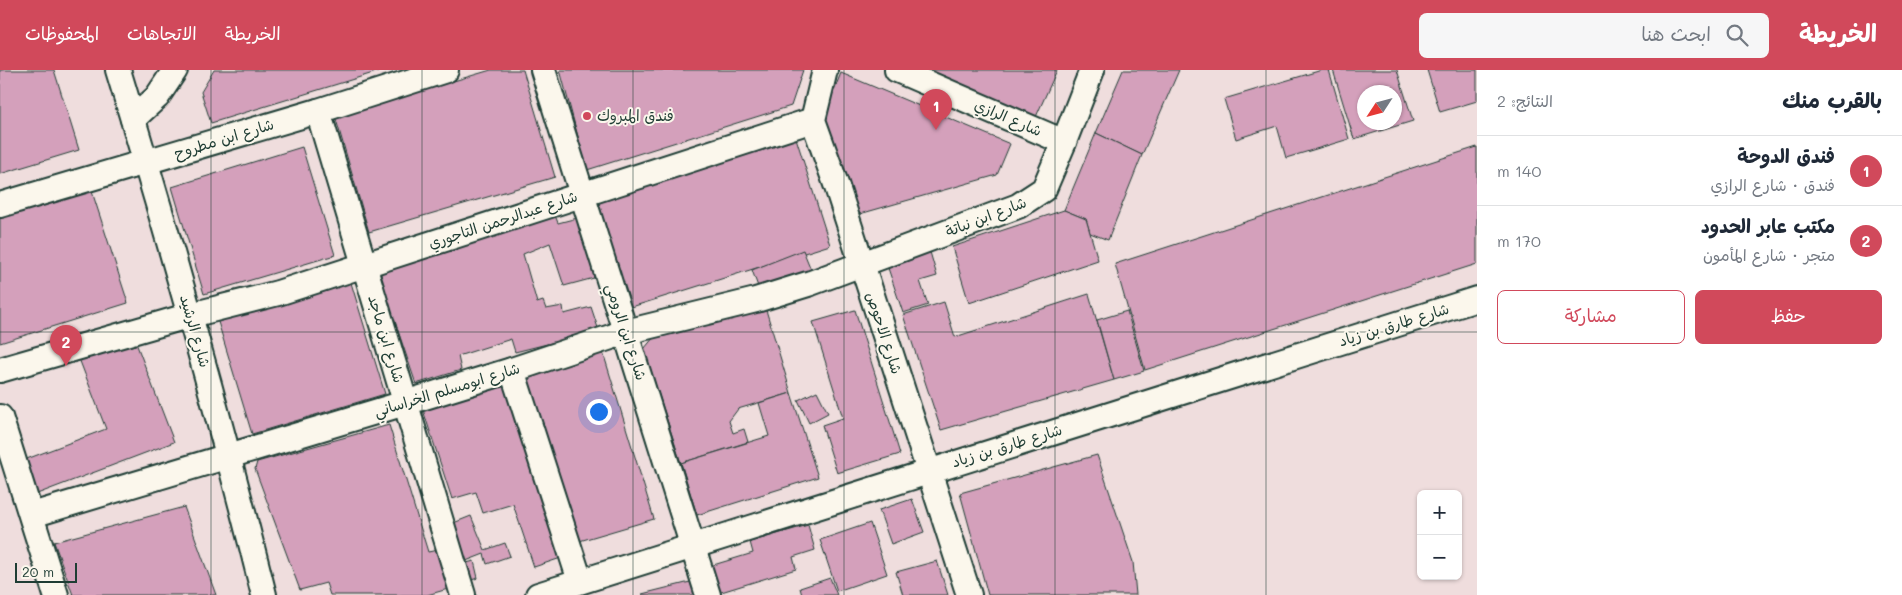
<!DOCTYPE html>
<html lang="ar">
<head>
<meta charset="utf-8">
<style>
	:root { --surface:#fff; --page:#f6f6f7; --text:#1f2937; --muted:#747a83; --line:#e0e1e3; --accent:#d1495b }
	body { margin:0; font-family:Mali,"Playpen Sans Arabic",sans-serif; background:var(--page); color:var(--text); direction:rtl }
	.controls { position:absolute; right:15px; bottom:15px; display:grid; overflow:hidden; border-radius:8px; box-shadow:0 1px 4px #0004 }
	.controls button { width:45px; height:45px; display:grid; place-items:center; padding:0; border:0; border-bottom:1px solid var(--line); background:var(--surface); color:var(--text); font:25px sans-serif }
	.compass { position:absolute; left:1357px; top:15px; width:45px; height:45px; border-radius:50%; background:var(--surface); box-shadow:0 1px 4px #0004; rotate:234deg }
	.scale { position:absolute; left:15px; bottom:12px; width:62px; box-sizing:border-box; padding-left:5px; border:2px solid #1f3d34; border-top:0; font-size:14px; line-height:18px; white-space:nowrap; color:#1f3d34; -webkit-text-stroke:4px #fbf7ec; paint-order:stroke }
	.you { position:absolute; left:598px; top:341px; width:18px; height:18px; margin:-12px; border:4px solid #fff; border-radius:50%; background:#1a73e8; box-shadow:0 0 0 8px #1a73e833 }
	.badge { display:grid; place-items:center; width:32px; height:32px; border-radius:50%; background:var(--accent); color:#fff; font-size:16px; font-weight:700 }
	.pin { position:absolute; translate:-50% -41px; filter:drop-shadow(0 1px 2px #0008) }
	.pin::after { content:''; position:absolute; top:26px; width:18px; height:15px; background:inherit; clip-path:polygon(0 0,100% 0,50% 100%) }
	.list { margin:0; padding:0; list-style:none }
	h2 { display:flex; justify-content:space-between; align-items:center; height:65px; margin:0; padding:0 20px; font-size:21px }
	h2 small { font-size:16px; font-weight:400; color:var(--muted) }
	.list li { display:grid; grid-template-columns:32px 1fr auto; gap:15px; align-items:center; box-sizing:border-box; height:70px; padding:0 20px; border-top:1px solid var(--line) }
	.list b { display:block; font-size:19px; white-space:nowrap }
	.list p { margin:0; font-size:16px; white-space:nowrap; color:var(--muted) }
	.list em { font-size:16px; font-style:normal; color:var(--muted) }
	.actions { display:flex; gap:10px; padding:15px 20px }
	.actions a { flex:1; padding:11px 0; border:1px solid var(--accent); border-radius:8px; text-align:center; font-size:18px; color:var(--accent) }
	.actions .main { background:var(--accent); color:#fff }
	.icon { flex:none; width:28px; height:28px; fill:none; stroke:currentColor; stroke-width:2; stroke-linecap:round; stroke-linejoin:round }
	.map { position:relative; flex:none; width:1477px; height:525px; overflow:hidden; direction:ltr }
	header { display:flex; align-items:center; gap:30px; box-sizing:border-box; height:70px; padding:0 25px; background:var(--accent); color:#fff }
	header strong { font-size:24px }
	nav { display:flex; gap:28px; margin-inline-start:auto; font-size:18px }
	.search { width:350px; height:45px; background:var(--page); display:flex; align-items:center; gap:12px; box-sizing:border-box; padding:0 18px; border-radius:8px; color:var(--muted); font-size:19px }
	main { display:flex }
	aside { flex:1; background:var(--surface) }
	.map>svg:first-child { display:block }
	.building { fill:#d4a0bb; stroke:#1f3d34; fill-rule:evenodd }
	.lines { fill:none; stroke-linecap:round; stroke-linejoin:round }
	.minor-casing { stroke:#1f3d34; stroke-width:28 }
	.minor { stroke:#fbf7ec; stroke-width:24 }
	.grid { fill:none; stroke:#1f3d34; stroke-width:1; stroke-opacity:0.55 }
	.poi-dot { fill:#d1495b; stroke:#fbf7ec; stroke-width:2 }
	.labels { text-anchor:middle; stroke-width:4; stroke-linejoin:round; paint-order:stroke }
	.poi-label { font-size:15px; fill:#1f3d34; stroke:#fbf7ec; text-anchor:start }
	.street-label { font-size:15px; fill:#1f3d34; stroke:#fbf7ec }
</style>
</head>
<body>
<header>
<strong>الخريطة</strong>
<div class="search"><svg class="icon" aria-label="search" viewBox="0 0 24 24"><circle cx="10" cy="10" r="6"/><path d="M15 15l6 6"/></svg>ابحث هنا</div>
<nav><a>الخريطة</a><a>الاتجاهات</a><a>المحفوظات</a></nav>
</header>
<main>
<aside>
<h2>بالقرب منك<small>النتائج: 2</small></h2>
<ul class="list">
<li><span class="badge">1</span><div><b>فندق الدوحة</b><p>فندق · شارع الرازي</p></div><em>140 m</em></li>
<li><span class="badge">2</span><div><b>مكتب عابر الحدود</b><p>متجر · شارع المأمون</p></div><em>170 m</em></li>
</ul>
<div class="actions"><a class="main">حفظ</a><a>مشاركة</a></div>
</aside>
<div class="map">
<svg width="1477" height="525" viewBox="0 0 1477 525">
	<rect width="100%" height="100%" fill="#efdddd"/>
	<filter id="ink" filterUnits="userSpaceOnUse"><feTurbulence type="fractalNoise" baseFrequency=".02" numOctaves="2"/><feDisplacementMap in="SourceGraphic" scale="10" xChannelSelector="R" yChannelSelector="G"/><feConvolveMatrix kernelMatrix="1 2 1 2 8 2 1 2 1" color-interpolation-filters="sRGB"/></filter>
	<g filter="url(#ink)">
		<!-- building -->
		<g class="building">
			<path d="M0,0H54L79,80L0,104Z"/>
			<path d="M214,0H383L211,53L201,22Z"/>
			<path d="M491,0H523L555,107L369,162L335,46Z"/>
			<path d="M560,0H803L791,36L587,100Z"/>
			<path d="M926,0H1057L1035,49Z"/>
			<path d="M1123,0H1179L1142,85L1096,63Z"/>
			<path d="M1322,0H1329L1349,69L1286,88L1277,56L1236,69L1224,29Z"/>
			<path d="M1333,0H1397L1413,51L1354,69ZM1364,22H1394V52H1364Z"/>
			<path d="M1427,0H1477V31L1440,42Z"/>
			<path d="M841,3L1010,74L997,105L849,147L822,50Z"/>
			<path d="M1096,63L1142,85L1108,170L1090,163L1086,149L1064,140Z"/>
			<path d="M796,68L830,175L625,239L591,132Z"/>
			<path d="M302,77L335,185L204,224L172,117Z"/>
			<path d="M1477,77V194L1145,300L1115,194Z"/>
			<path d="M87,106L128,233L0,273V148L37,136Z"/>
			<path d="M553,140L558,153L581,147L594,208L564,216L550,173L523,184L537,233L543,231L546,239L563,236L564,244L591,237L599,261L515,282L511,269L458,286L461,300L416,314L377,199Z"/>
			<path d="M1064,140L1086,149L1098,190L969,233L952,177Z"/>
			<path d="M803,180L814,207L761,225L752,200Z"/>
			<path d="M930,182L937,206L920,211L928,235L903,243L887,195Z"/>
			<path d="M348,203L385,324L252,364L215,242Z"/>
			<path d="M1089,224L1114,310L941,360L903,245L944,232L955,267Z"/>
			<path d="M763,230L791,323L738,339L729,351L733,363L744,359L748,372L681,393L644,279L659,261Z"/>
			<path d="M855,240L900,384L837,403L822,355L843,348L813,252Z"/>
			<path d="M1127,241L1144,301L1114,310L1097,250Z"/>
			<path d="M133,265L174,372L37,424L24,390L106,359L78,286Z"/>
			<path d="M602,279L654,449L576,472L520,304Z"/>
			<path d="M504,313L561,488L534,497L513,434L483,443L476,422L452,429L423,340Z"/>
			<path d="M817,321L828,343L809,353L798,330Z"/>
			<path d="M791,323L818,407L697,445L681,393L769,366L759,333Z"/>
			<path d="M389,355L428,482L443,479L455,517L427,525H330L326,513L300,520L255,399L257,392Z"/>
			<path d="M1097,385L1133,492L1136,525H988L960,423Z"/>
			<path d="M912,429L924,462L891,474L879,440Z"/>
			<path d="M184,437L216,525H73L54,472Z"/>
			<path d="M471,446L485,480L505,473L510,486L487,494L484,484L466,491L451,454Z"/>
			<path d="M870,453L887,504L837,521L820,470Z"/>
			<path d="M808,455L815,480L793,487L796,499L718,523L710,496L753,483L750,472Z"/>
			<path d="M474,491L478,508L468,511L463,494Z"/>
			<path d="M937,491L948,525H903L896,502Z"/>
			<path d="M830,508L837,525H802L800,518Z"/>
			<path d="M690,512L695,525H643L642,524Z"/>
		</g>
		<g class="lines">
			<!-- minor casing -->
			<g class="minor-casing">
				<g id="minor">
					<path d="M118,0C171,174 220,348 264,525"/>
					<path d="M543,0L708,525"/>
					<path d="M825,0L813,50L837,117L969,525"/>
					<path d="M897,0L1064,72"/>
					<path d="M318,41L463,525"/>
					<path d="M133,49L157,27L175,0"/>
					<path d="M0,135L318,41L446,0"/>
					<path d="M0,300L191,245L278,223L813,50"/>
					<path d="M512,300L580,511"/>
					<path d="M0,347L56,525"/>
					<path d="M32,445L405,333L512,300L626,262L756,230L811,213L1018,136L1044,119L1064,72L1092,0"/>
					<path d="M538,525L1477,229"/>
				</g>
			</g>
			<!-- minor -->
			<use href="#minor" class="minor"/>
		</g>
	</g>
	<!-- grid -->
	<path class="grid" d="M211,0V525M422,0V525M633,0V525M844,0V525M1055,0V525M1266,0V525M0,262H1477"/>
	<!-- markers -->
	<circle class="poi-dot" cx="587" cy="46" r="5"/>
	<g class="labels">
		<!-- poi labels -->
		<g class="poi-label">
			<text x="597" y="51">فندق المبروك</text>
		</g>
		<!-- street labels -->
		<g class="street-label">
			<text transform="translate(1008 48) rotate(23)" y="5">شارع الرازي</text>
			<text transform="translate(224 69) rotate(-17)" y="5">شارع ابن مطروح</text>
			<text transform="translate(986 147) rotate(-21)" y="5">شارع ابن نباتة</text>
			<text transform="translate(503 150) rotate(-18)" y="5">شارع عبدالرحمن التاجوري</text>
			<text transform="translate(1394 255) rotate(-17)" y="5">شارع طارق بن زياد</text>
			<text transform="translate(195 261) rotate(74)" y="5">شارع الرشيد</text>
			<text transform="translate(626 262) rotate(72)" y="5">شارع ابن الرومي</text>
			<text transform="translate(884 263) rotate(72)" y="5">شارع الاحوص</text>
			<text transform="translate(386 269) rotate(73)" y="5">شارع ابن ماجد</text>
			<text transform="translate(447 320) rotate(-17)" y="5">شارع ابومسلم الخراساني</text>
			<text transform="translate(1007 376) rotate(-17)" y="5">شارع طارق بن زياد</text>
		</g>
	</g>
</svg>
<div class="controls">
<button>+</button>
<button>−</button>
</div>
<svg class="compass" viewBox="-18 -18 36 36"><path d="M0-13l5 13h-10z" fill="#e53935"/><path d="M0 13l5-13h-10z" fill="#747a83"/></svg>
<div class="scale">20 m</div>
<div class="you"></div>
<div class="pin badge" style="left:936px;top:60px">1</div>
<div class="pin badge" style="left:66px;top:296px">2</div>
</div>
</main>
</body>
</html>
